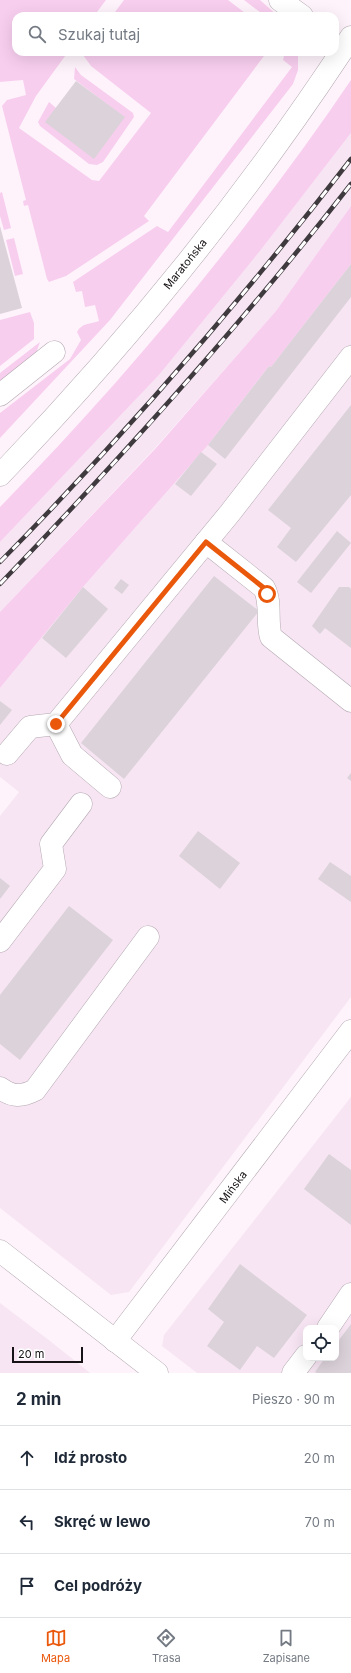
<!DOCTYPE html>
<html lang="pl">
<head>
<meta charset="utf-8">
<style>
	:root { --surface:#fff; --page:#f6f6f7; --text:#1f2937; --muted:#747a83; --line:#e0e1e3; --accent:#ea580c }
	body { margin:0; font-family:Inter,sans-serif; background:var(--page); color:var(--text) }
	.controls { position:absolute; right:12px; bottom:12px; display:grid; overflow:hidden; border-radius:8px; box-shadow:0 4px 16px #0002 }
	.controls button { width:36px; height:36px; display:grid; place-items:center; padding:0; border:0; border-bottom:1px solid var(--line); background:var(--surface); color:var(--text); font:20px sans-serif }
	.scale { position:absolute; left:12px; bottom:10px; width:71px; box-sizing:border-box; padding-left:4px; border:2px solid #161215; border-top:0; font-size:11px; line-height:14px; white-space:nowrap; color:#161215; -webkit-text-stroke:3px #fff; paint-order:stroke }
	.stop { position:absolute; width:12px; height:12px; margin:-9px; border:3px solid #ea580c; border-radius:50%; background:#fff }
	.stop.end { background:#ea580c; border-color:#fff; box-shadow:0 1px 4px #0008 }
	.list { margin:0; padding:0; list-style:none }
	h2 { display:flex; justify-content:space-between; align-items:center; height:52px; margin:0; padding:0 16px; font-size:17px }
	h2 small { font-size:13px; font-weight:400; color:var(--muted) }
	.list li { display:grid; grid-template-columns:26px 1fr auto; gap:12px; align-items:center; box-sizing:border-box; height:64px; padding:0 16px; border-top:1px solid var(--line) }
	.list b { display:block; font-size:15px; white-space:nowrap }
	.list em { font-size:13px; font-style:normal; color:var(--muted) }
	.icon { flex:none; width:22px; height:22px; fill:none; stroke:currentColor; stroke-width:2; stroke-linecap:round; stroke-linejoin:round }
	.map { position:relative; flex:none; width:351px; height:1373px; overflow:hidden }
	.search { position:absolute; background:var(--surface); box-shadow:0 4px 16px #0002; left:12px; right:12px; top:12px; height:44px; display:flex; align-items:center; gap:10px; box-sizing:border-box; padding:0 14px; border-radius:12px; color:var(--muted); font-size:15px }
	.sheet { height:244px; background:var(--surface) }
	nav { display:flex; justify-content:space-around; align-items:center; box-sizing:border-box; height:56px; border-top:1px solid var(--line); background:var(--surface); font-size:11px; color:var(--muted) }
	nav a { display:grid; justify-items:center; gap:2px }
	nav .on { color:var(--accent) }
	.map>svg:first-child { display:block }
	.built { fill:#f7e5f3; fill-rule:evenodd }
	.green { fill:#f8ceef }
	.building { fill:#dcd2da }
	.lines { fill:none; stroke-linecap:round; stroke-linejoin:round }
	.minor-casing { stroke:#b4a9b1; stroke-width:23 }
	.minor { stroke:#fff; stroke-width:22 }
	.rail-casing { stroke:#3f3a3e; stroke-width:4.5 }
	.rail { stroke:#fff; stroke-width:3; stroke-dasharray:9; stroke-linecap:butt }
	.route { stroke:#ea580c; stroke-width:5 }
	.labels { text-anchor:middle; stroke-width:4; stroke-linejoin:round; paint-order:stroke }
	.street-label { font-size:11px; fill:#161215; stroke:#fff }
</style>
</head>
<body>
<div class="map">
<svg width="351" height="1373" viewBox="0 0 351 1373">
	<rect width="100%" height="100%" fill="#fef3fb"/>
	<!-- built -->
	<g class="built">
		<path d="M351,133V206L276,311L155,448L0,612V542L159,375L260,251Z"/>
		<path d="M351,264V997L129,1292L111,1295L0,1208V816L19,792L0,777V688L83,587L208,445Z"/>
		<path d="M351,1097V1373H197L162,1346L164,1335ZM306,1328H336V1358H306Z"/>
		<path d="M0,1303L50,1341L90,1373H0Z"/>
	</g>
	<!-- green -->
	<g class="green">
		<path d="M0,0H106L94,16H16V52H68L36,96L19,128L92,180L99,181L151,113L91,66L83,55L85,52H267L144,216L149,221L66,276L49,282L47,279L28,205L24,206L23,201L26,200L2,106L7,100L26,95L23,80L0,82Z"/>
		<path d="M124,0H228L249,16H112Z"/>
		<path d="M244,0H260L278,16H265Z"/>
		<path d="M285,52H298V70L293,84L110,320L0,438V413L70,359L81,340L77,332C81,323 91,324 99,321L95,305L85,307L82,291L76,292L73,282L157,226L168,232L292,67L283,60Z"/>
		<path d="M75,67L81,75L133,113L134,117L103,162L97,165L89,164L40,126L38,122L49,102L56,108L124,117L74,79Z"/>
		<path d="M351,80V133L260,251L159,375L0,542V507C129,375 247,233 351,80Z"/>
		<path d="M2,192L11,228L4,230L0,216V193Z"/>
		<path d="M351,206V264L271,367L269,366L208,445L83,587L0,688V612L155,449L276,311Z"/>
		<path d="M14,238L23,274L15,276L6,240Z"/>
		<path d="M30,312L34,323V339L0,366V320Z"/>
		<path d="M40,342L35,356L0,386V373Z"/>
	</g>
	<!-- building -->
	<g class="building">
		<path d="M76,81L125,117L94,159L45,122Z"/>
		<path d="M0,226L22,308L0,314Z"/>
		<path d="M351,264V297L225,459L208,445L269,366L271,367Z"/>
		<path d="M351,405V495L296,562L277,547L291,528L268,510Z"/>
		<path d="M201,452L217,464L191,496L175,484Z"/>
		<path d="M337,531L351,543L311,593L297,582Z"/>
		<path d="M214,576L259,611L124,779L81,743Z"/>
		<path d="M121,579L129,585L122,594L114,588Z"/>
		<path d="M83,587L108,609L66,658L42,638Z"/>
		<path d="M339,587H349L351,589V648L325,628L320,634L312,626Z"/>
		<path d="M0,701L12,710L0,725Z"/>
		<path d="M351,773V781L347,778Z"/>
		<path d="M198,831L240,863L220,889L179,856Z"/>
		<path d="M330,862L351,876V902L318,879Z"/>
		<path d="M0,878L10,886L0,899Z"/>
		<path d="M69,906L113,940L20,1060L0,1044V995Z"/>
		<path d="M329,1154L351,1170V1225L304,1189Z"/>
		<path d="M240,1264L307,1315L274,1358L257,1346L240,1370L207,1346L224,1322L208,1309Z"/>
		<path d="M351,1324V1373H317L315,1372L325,1358H336V1344Z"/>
	</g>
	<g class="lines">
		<!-- minor casing -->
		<g class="minor-casing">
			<g id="minor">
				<path d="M280,0L302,16"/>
				<path d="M0,395L54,352"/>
				<path d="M0,475C130,340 249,193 351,37"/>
				<path d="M206,542L264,588C272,602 266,621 271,637L351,701"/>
				<path d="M56,724L72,755L110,787"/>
				<path d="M7,754L30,727L56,724L230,513L351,357"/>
				<path d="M0,941L55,869L51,844L81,804"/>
				<path d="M0,1088C13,1097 21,1097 35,1090L148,937"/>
				<path d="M0,1251L157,1373"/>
				<path d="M328,1328L351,1294"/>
				<path d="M115,1341L351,1031"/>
				<path d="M293,1373L306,1356"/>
			</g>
		</g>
		<!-- minor -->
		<use href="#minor" class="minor"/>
		<!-- rail casing -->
		<g class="rail-casing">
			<g id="rail">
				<path d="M0,562C125,435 242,300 351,159"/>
				<path d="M0,584C123,456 242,324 351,184"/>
			</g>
		</g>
		<!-- rail -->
		<use href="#rail" class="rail"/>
	</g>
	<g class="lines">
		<!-- route -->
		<path class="route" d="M56,724L206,542L264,588L267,594"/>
	</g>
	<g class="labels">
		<!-- street labels -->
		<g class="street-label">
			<text transform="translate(185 264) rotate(-51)" y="4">Maratońska</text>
			<text transform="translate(233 1187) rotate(-53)" y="4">Mińska</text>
		</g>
	</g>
</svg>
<div class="controls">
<button><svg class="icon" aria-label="locate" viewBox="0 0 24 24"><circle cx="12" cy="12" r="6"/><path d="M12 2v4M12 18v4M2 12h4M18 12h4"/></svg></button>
</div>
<div class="scale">20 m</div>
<div class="stop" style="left:267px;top:594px"></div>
<div class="stop end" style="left:56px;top:724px"></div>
<div class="search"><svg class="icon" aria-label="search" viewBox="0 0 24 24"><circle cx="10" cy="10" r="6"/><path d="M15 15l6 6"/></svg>Szukaj tutaj</div>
</div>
<section class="sheet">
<h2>2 min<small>Pieszo · 90 m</small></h2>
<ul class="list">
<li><svg class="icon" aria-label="ahead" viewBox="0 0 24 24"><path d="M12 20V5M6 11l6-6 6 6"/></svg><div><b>Idź prosto</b></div><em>20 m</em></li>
<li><svg class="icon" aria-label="left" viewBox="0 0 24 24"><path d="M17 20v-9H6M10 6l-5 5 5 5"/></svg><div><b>Skręć w lewo</b></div><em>70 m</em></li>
<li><svg class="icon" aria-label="arrive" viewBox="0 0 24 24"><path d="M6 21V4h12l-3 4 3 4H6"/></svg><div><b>Cel podróży</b></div></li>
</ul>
</section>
<nav>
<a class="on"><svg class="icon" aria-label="map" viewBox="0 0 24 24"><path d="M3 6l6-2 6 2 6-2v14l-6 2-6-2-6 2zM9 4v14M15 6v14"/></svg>Mapa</a>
<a><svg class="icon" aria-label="directions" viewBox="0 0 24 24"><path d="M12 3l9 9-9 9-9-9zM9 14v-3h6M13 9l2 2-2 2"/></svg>Trasa</a>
<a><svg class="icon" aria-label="saved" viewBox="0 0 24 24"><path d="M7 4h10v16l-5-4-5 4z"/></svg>Zapisane</a>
</nav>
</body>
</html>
